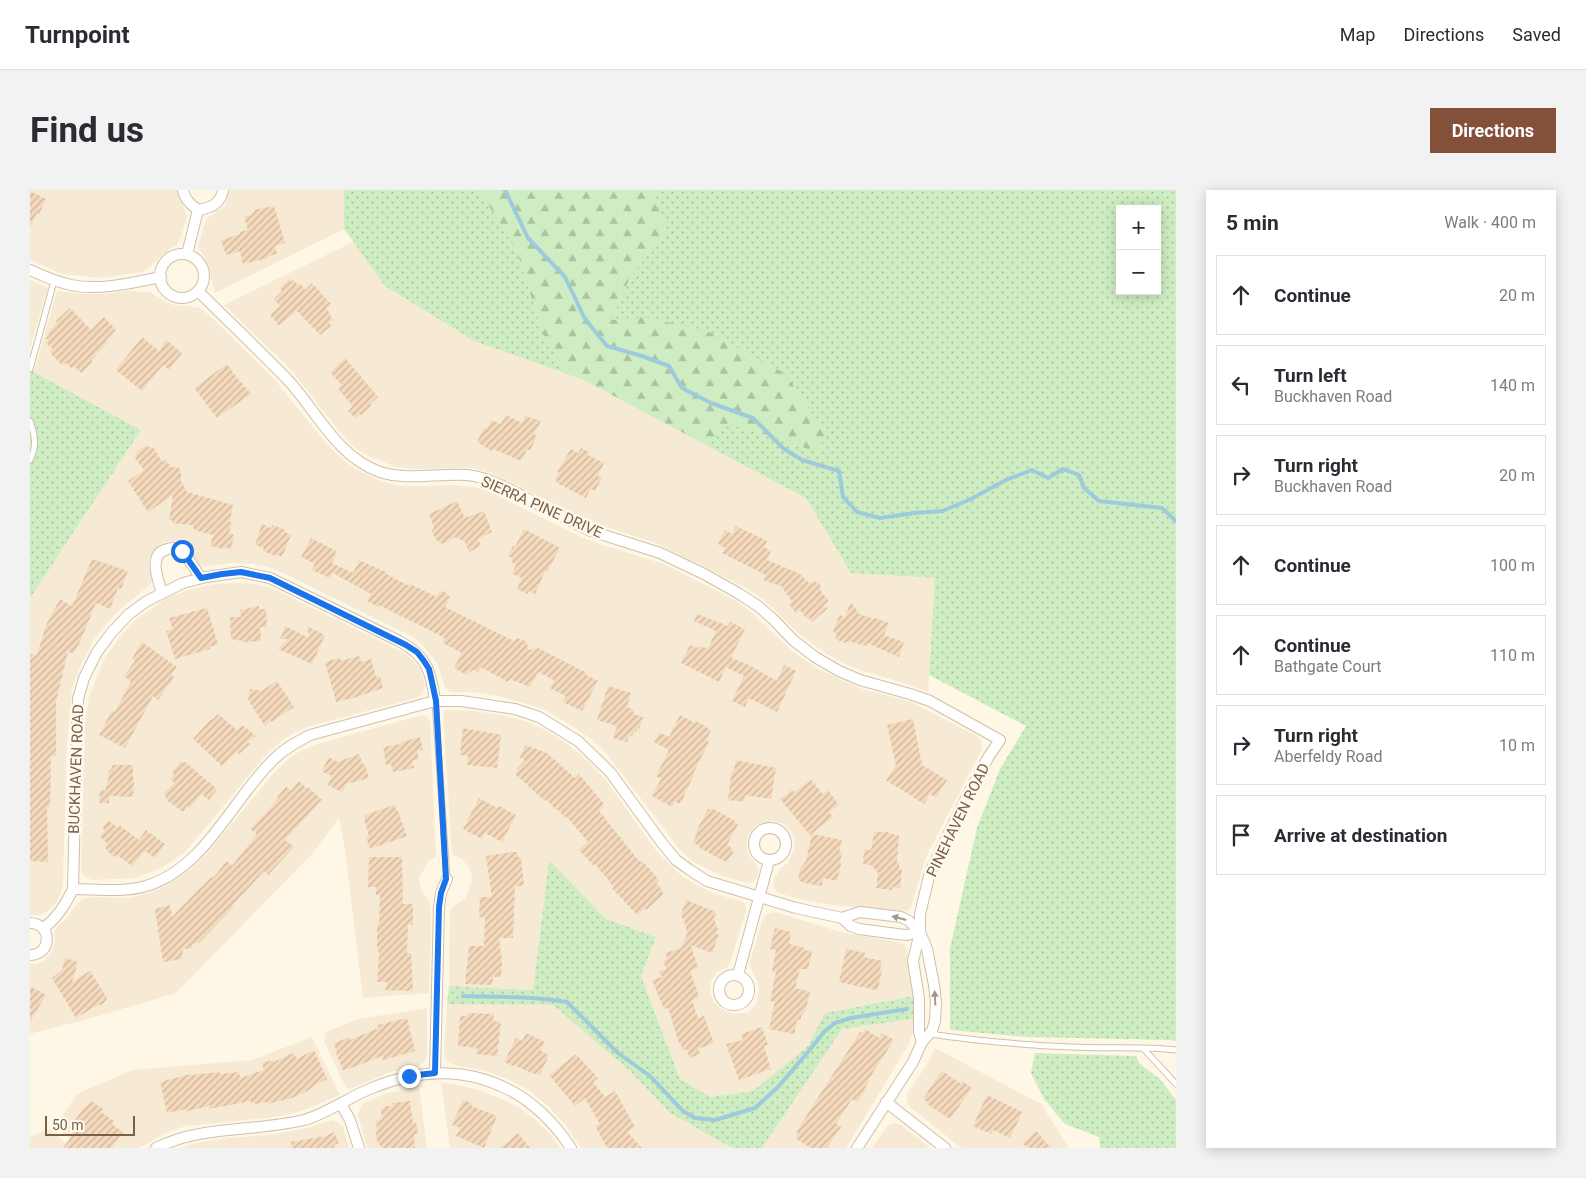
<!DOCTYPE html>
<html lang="en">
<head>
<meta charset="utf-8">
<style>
	:root { --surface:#fff; --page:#f2f2f3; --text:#2b2b33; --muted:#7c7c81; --line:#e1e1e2; --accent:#83503a }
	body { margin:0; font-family:Roboto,sans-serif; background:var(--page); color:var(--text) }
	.controls { position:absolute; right:15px; top:15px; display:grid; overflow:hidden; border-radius:0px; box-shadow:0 2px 12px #0003 }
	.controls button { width:45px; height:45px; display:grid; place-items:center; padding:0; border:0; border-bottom:1px solid var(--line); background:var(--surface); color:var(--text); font:25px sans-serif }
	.scale { position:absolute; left:15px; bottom:12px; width:90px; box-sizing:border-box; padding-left:5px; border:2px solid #795f48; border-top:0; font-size:14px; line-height:18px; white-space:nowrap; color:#795f48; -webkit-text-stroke:4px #fffaee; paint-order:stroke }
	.stop { position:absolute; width:15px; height:15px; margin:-11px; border:4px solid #1a73e8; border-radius:50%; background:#fff }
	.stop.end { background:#1a73e8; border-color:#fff; box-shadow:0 1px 5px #0008 }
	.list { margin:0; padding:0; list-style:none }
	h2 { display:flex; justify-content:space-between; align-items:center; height:65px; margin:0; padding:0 20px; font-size:21px }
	h2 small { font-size:16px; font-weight:400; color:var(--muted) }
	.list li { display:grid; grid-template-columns:32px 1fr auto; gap:15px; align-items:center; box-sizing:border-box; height:80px; margin:0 10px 10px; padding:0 10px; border:1px solid var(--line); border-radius:0px }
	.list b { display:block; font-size:19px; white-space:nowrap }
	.list p { margin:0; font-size:16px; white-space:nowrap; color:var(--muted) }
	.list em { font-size:16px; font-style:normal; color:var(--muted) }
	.icon { flex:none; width:28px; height:28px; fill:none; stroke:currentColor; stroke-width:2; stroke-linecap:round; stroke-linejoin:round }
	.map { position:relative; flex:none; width:1146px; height:958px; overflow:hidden; border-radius:0px }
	header { display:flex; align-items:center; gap:30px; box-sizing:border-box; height:70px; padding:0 25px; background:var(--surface); border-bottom:1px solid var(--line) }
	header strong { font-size:24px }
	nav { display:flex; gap:28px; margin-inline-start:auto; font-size:18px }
	.intro { display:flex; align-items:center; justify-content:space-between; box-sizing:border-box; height:120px; padding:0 30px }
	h1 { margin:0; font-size:35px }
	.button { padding:12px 22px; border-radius:0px; background:var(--accent); color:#fff; font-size:18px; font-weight:700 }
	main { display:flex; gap:30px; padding:0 30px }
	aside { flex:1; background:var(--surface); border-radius:0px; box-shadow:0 2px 12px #0003 }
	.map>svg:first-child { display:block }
	.residential { fill:#f6ead4 }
	.grass { fill:url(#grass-dots); fill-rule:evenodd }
	.forest { fill:url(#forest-firs) }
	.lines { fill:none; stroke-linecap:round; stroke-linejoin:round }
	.stream { stroke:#9ecbdc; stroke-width:4 }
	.building { fill:url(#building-hatch) }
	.lane-casing { stroke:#d0c0aa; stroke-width:7 }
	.street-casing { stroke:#d0c0aa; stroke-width:12 }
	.lane { stroke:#fff; stroke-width:5 }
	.street { stroke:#fff; stroke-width:10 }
	.oneway { fill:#a89788 }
	.route { stroke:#1a73e8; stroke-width:6 }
	.labels { text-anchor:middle; stroke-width:5; stroke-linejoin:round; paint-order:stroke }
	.street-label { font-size:15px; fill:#795f48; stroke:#fffaee }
</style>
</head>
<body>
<header>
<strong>Turnpoint</strong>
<nav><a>Map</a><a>Directions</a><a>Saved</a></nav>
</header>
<div class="intro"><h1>Find us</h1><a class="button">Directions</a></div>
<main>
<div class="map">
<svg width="1146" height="958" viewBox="0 0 1146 958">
	<defs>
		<pattern id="grass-dots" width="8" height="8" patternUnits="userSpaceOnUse" patternTransform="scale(1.25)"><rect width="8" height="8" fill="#cfedc3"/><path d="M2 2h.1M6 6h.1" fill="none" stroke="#adc3a0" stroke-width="1.8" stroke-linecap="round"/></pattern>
		<pattern id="forest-firs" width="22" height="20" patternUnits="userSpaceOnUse" patternTransform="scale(1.25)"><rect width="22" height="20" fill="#cfedc3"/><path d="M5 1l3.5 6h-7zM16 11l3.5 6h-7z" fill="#adc3a0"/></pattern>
		<pattern id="building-hatch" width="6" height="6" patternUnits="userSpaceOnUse" patternTransform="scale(1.25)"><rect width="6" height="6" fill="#f5d9bc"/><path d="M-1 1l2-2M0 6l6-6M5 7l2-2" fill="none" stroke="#cbb39b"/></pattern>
	</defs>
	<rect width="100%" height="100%" fill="#fef7e6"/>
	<!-- residential -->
	<g class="residential">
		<path d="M0,0H147L157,26L151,47L147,54L132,65L118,79L112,82L71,88L32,84L0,70Z"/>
		<path d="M199,0H314V39L185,103L176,70L168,57L176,29L196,15Z"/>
		<path d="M323,52L355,96L444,151L552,189L777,308L821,383L905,388L898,502L880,495L833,481L815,474L795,463L768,443L734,410L715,397L625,353L553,329L477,290L458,282L442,278L386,279L366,277L338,266L324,257L309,241L260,179L194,115Z"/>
		<path d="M0,90L18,98L0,157Z"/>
		<path d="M27,101L54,104H75L95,101L120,102L138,113L148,116H159L170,118L179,125L244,189L294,251L311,268L324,278L353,292L371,296L426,295L444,297L460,302L551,347L572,355L634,374L707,411L722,423L762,461L786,478L832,499L879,511L947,546L952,552V559L896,667L881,717L878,721H866L803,715L778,711L748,703L744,698V689L752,677L758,673L760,669L764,660L765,649L761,641L754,634L742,631L732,633L724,637L718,645L716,655L719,665L725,673L729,681L727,687L724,692L717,693L692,686L664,672L650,660L576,563L561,549L539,534L517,521L494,513L468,506L443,502H421L415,498L407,473L401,465L392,454L381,446L253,383L235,376L222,374L201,373L173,377L167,374L160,361L154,354L140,351L130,354L124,360L119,369V377L122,386V393L93,417L76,434L63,451L50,476L42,498L37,555L33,691L31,702L26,713L18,721L9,725H0V408L111,240L4,182Z"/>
		<path d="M210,393L224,394L242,398L372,462L383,470L390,479L395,494L394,501L390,506L379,510L280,536L265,542L250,552L235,566L157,660L144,670L129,679L105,688L62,690L54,686L51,679L55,533L59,507L74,469L89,448L104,431L137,408L158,400L186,394Z"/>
		<path d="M417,520L445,521L476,526L498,532L517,541L536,553L558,571L577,592L627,662L652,686L669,696L686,704L714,712L716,718L715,724L699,776L687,782L681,790L680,802L684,813L695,821L706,824L718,822L726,814L729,801L728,792L719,775L733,728L739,723L746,722L810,742L867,752L874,755L877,760L884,806L796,823L779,856L723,901L680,907L650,889L611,786L626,747L576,729L519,671L503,800L419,796L420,722L422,717L436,708L442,691L441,683L437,675L432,669L422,664L413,522Z"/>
		<path d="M392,525L398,527L400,532L406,666L398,672L389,688L392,702L399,710L401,727L399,803L333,808L315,660L309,628L282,664L146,803L68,826L0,844V774H6L15,770L22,761L25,750L24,743L26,738L36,729L45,716L52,709L63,707L99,708L115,704L132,698L160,680L175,666L243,584L255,572L267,563L284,555Z"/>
		<path d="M417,814L523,815L600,881L640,923L702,958H551L534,933L518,916L498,900L478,889L456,881L423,875L416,870L414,862Z"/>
		<path d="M397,818V867L393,873L388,877L360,882L321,899L316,898L294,851L296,842L328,829Z"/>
		<path d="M884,829L883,840L879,854L816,958H732L812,839Z"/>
		<path d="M282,847L310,905L274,920L256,925L237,928L156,936L140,941L109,958H50L33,943L30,938L29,933L30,929L47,904L102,880L222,870Z"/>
		<path d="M905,858L1011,914L1039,958H932L929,956L880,917L877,912V904L898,873Z"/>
		<path d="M411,893L424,894L448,900L469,908L490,918L508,932L522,946L530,958H420Z"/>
		<path d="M389,895L397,958H337L328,925L330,918L334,913L352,905Z"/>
		<path d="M302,930L307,932L313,937L319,958H151L171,952L198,948L239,945L281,937Z"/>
		<path d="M864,933L871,935L900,958H842L858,935Z"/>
		<path d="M19,939L41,958H0V947Z"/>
	</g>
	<!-- grass -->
	<g class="grass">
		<path d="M314,0H1146V851L1140,850L997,847L920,840V758L947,638L970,579L996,536L899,485L905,388L821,383L776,308L552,189L444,151L355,96L314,39ZM1090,19H1127V101H1090Z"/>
		<path d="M0,180L111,240L0,408Z"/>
		<path d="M519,670L576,729L626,747L611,786L650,889L680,907L723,901L778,856L795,823L884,806V829L812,839L732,958H702L640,923L600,881L523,815L417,814L419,796L503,800Z"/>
		<path d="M1005,863L1106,866L1110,874L1130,889L1146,910V958H1070L1069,947L1035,934L1014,909L1001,883Z"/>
	</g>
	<!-- forest -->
	<path class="forest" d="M449,0H623L637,42L600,87L582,130L615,127L679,142L756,184L795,244L789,263L746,247L697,234L678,256L552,189L536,184L513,144L486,58Z"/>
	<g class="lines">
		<!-- stream -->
		<g class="stream">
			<path d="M475,0L498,48L535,87L555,129L577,156L609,165L639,176L652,198L681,213L723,228L754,259L772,270L809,281L813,307L827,322L850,328L884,323L912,321L939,310L976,290L1002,280L1018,288L1033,279L1049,285L1054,298L1069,311L1132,318L1146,331"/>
			<path d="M433,806C468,807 503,806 537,812L588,863L620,886L653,921L665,928L685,930L725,918L748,897L778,862L794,842L805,833L821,828L877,819"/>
		</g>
	</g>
	<!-- building -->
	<g class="building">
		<path d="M0,1L16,9L9,24L7,23L0,37Z"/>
		<path d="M244,16L255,53L245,56L247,64L238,66V68L213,74L210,61L196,65L191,50L210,44V42L218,40L214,27L223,24V23L225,22L224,20Z"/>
		<path d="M259,89L261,92L263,90L268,95L270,93L275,100L282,93L301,114L296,118L301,125L300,126L303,130L299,132L301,136L290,145L267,121L249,136L240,125L250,116L244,109L252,101L250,98Z"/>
		<path d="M40,118L61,140L74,127L86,140L76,150L78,152L65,165L66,166L61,170L63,172L51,183L44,176L42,179L36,173L34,175L31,174L21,164L22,163L20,161L23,159L16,153L18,150L16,148L19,145L17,143L27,133L26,131Z"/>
		<path d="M112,147L129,161L136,150L152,163L139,180L133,175L112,201L86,180Z"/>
		<path d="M315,168L348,207L340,214L341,216L331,225L330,224L325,228L318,221L323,216L308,199L312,195L300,182Z"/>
		<path d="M197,174L210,192H211L221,204L187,228L164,198Z"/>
		<path d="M476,225L492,233L495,226L511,231L504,244L507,246L500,261L497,259L491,271L463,259L462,261L447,252L454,238L457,239L461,230L471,234Z"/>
		<path d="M116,256L124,258L132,272L136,270L141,277L149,278L152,288L150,289L157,302L203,315L200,332L202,333L199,343L204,345L201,359L194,357L193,359L180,356L183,345L164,340L163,335L142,333V330H139L143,305L118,322L98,291L114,280L105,268L107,261Z"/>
		<path d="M551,258L559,262L558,265L574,273L568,286L572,288L565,301L561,299L556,308L527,293V291L525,290L529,283L527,282L541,259L548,263Z"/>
		<path d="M427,311L435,328L454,321L462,342L448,349L451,356L439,362L435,352L425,347L413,354L406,350L402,341L404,337L399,324Z"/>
		<path d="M232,334L241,338L243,335L255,340L254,342L261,345L252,367L247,364L246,366L233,361L234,358L225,355Z"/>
		<path d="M706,336L737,351L734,357L741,361L737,370L770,384L779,393L785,392L790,394L791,402L799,411L793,416L798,418L782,432L778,427L777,429L770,420L766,423L759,414L762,411L751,396L733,390L736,385L692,363L695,358L688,354L695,340L702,344Z"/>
		<path d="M494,339L530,358L517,382L515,381L505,404L499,401L497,404L487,399L492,388L482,384L486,375L481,372L482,368L478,366L483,356L485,357Z"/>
		<path d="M281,348L306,361L305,364L306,365L302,373L323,383L329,370L356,382V384L379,396L380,394L407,407L409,402L414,401L420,407L415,417L484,451L487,448L493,450L497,452L498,460L508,458L557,483L556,485L568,491L552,521L533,512L536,506L520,498L524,490L508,482L500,497L480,489L478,492L451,477L448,482L442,480L441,482L439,481L437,485L424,478L432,463L413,453L415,448L349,415L348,417L337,411L341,404L303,383L300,388L282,380L285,374L271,367Z"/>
		<path d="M62,369L98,381L91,399L88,398L80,419L66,413L50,452L43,464L38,461L26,512V566H21L20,617H17L18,672L0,671V464L7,465L16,435L30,409L42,416Z"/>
		<path d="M821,412L829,424L844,429L845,428L859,433L854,445L874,452L869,467L837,453V456L817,451L816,453L805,449L807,444L803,442L810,424L814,429Z"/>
		<path d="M229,416V419H236L237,437H230L231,451L213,452V451L201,449L200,427H211L210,420Z"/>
		<path d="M177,418L188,454L179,457L180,459L145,469L136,441L143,439L139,428Z"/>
		<path d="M667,424L698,436L700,432L715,439L701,468L719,475L747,491L754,475L766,481L747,522L719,508L715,517L702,511L714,486L696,477L689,492L651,473L660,455L668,458L671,456L678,459L686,441L664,431Z"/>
		<path d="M255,436L279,448L277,436L295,445L282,474L248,459L258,449H250Z"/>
		<path d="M112,452L147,477L141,485L144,487L128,510L123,506L95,558L69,545L82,520L85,522L101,491L94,486L105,471L102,469Z"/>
		<path d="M329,466L331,472L341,469L346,487L350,486L353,498L317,510L316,509L306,512L295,472L310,468L311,471Z"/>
		<path d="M247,491L264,517L241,532V530L235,536L218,510L220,499L231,501Z"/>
		<path d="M578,496L601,503L597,517L602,519L604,524L613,527L609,539L607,538L606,542L604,541L602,546L599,545L597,552L583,548L587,536L567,530Z"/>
		<path d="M188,524L207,540L212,535L226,546L217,552L220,554L209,564L207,562L192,576L163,549L181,529L182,530Z"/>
		<path d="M650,525L665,533L666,531L681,540L676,550L679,552L663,584H664L655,604L651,613L649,614L645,611L642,617L622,606L631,589L626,586L639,560L624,552L629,542L639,547Z"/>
		<path d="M883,529L892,575L917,590L906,608L900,604L894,614L856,590L866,575L857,535Z"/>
		<path d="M433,538L471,545L467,578L437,575L438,566L430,565Z"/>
		<path d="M390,547L393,560L387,561L389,569L382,571L384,578L363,582L361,574L356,575L353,557L371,554V552Z"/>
		<path d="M495,555L517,563L545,588L549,584L574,614L572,616L573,617L569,621L609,671L615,674L629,690L626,693L633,701L632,702L634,704L616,720L615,718L607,725L582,698L584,697L565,674L563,675L549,660L558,652L536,626L535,628L527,619L526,620L516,609L515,611L485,584L488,580L487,579L495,570L490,568Z"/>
		<path d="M329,564L333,575L335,574L339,588L316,594L312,602L298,595L302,586L292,582L298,567L308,572Z"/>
		<path d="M706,570L746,578L741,609L715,605L714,612L698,610L701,584L704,580Z"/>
		<path d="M151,571L154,573L155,572L187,599L179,610L171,604L160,618L157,616L153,622L138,611L134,603L145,593L141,590L144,584L142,582Z"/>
		<path d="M82,575H103V588L104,589L103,607L79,606V613H69L70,600L75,601L78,590L79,580H81Z"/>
		<path d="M781,590L793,604L798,600L809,615L799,622L803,627L780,645L750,609L762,600L764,602Z"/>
		<path d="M269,591L276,598H279L292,610L255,650L264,657L238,685L234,681L202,716L203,717L195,726L169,753L162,754L163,758L153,759L152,769L133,772L125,719L140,715L142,727L174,694L182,687L183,688L197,671L202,676L227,644L220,639L241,617L248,608L247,607L256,597L261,601Z"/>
		<path d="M449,608L467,618L469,616L486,625L472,652L455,643L452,649L433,639Z"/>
		<path d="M364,615L367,621H368L377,646L340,659L336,647H339L334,628L335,627V625Z"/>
		<path d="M682,618L705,631L704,632L708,634L697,655L703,659L702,661L704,662L696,672L670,658V657L663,652L667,644H665L678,619L681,620Z"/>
		<path d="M78,630L87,637L89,635L109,650L116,640L135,654L125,668L115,661L102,676L87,665L85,667L77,661L78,660L75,658L78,654L70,647L75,640L72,638Z"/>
		<path d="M844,642H858L860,644L869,645L867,671L869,674V679H872L870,698L862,697V700L846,698L848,683L841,675L833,674L834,659L841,660Z"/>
		<path d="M782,644L812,650L809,662H812L810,672L811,675L807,691L793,688L792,696L774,693L768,690L770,679L776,671Z"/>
		<path d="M481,662H487L488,667H491L494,695L485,697L483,748H469L472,771L471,787H463L462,795L435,794L439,756H454L455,728L449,727L450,707H462L456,666Z"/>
		<path d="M339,667H372L373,714H383V735H378L377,763H381L383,801L355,800L358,792H347L349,764L347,757V734H349L350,705H346V697H338Z"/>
		<path d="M656,710L686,722L684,729L688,740L686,744L689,745L682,763L661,755L668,778L660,781L669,807L662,810L668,828L674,826L684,853L668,859L670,864L660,868L656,859L653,860L650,853H649L638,818L634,819L622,790L632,787L629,781L636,779L633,771L637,769L636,763L651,758L657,744L656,736L651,725Z"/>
		<path d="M745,738L761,742L759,754L775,758L774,760L782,761L778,779H770L765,798L780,802L776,820L771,826V829L767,830L764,844L739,839L745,812L740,811L746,782L742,781L746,760L740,759Z"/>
		<path d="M816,759L835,763L834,767L852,771L850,780H852L848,799L846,800L809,792Z"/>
		<path d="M35,768L48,772L42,792L60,781L77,808L73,814L66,816L46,828L22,788L32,780Z"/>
		<path d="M0,796L16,805L0,832Z"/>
		<path d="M437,823L464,824L463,831L471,832L467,866L446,864L447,858L428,856L430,826H437Z"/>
		<path d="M377,828L385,861L353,870L352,866L319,879V878L313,880L306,863H307L304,853L320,847V850L349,838L348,835Z"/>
		<path d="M732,837L738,855L734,856L741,879L709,890L696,854L713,850L711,844Z"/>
		<path d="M835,839L849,848L852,843L864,850L838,890L839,891L834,900L835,901L827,912L822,909L806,934L811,937L797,958H781L765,948L768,943L766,942L830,842L833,843Z"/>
		<path d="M496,843L515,852L511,861L519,865L510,885L502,883L484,875L483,876L474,872L486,848L492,851Z"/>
		<path d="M284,860L297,889L284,896L279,900L262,908L237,914V912L225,914L224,912L221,913V911L178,919L181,915L155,922L156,919L137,923L130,892L161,884V885L189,882L190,884L209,882L210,888L234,880L232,873L243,870L244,872L263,863L267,869Z"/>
		<path d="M545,865H547L568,888L563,892L575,907L585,901L605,937L597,942L612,958H577L565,936L570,934L555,908L545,916L519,885Z"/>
		<path d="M911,882L913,883L914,882L931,894L932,891L942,898L920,929L897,914L898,912L893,909Z"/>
		<path d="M957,905L992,922V923L980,948L963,940L961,944L943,936Z"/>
		<path d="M433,910L442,913L441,916L467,926L454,958L426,946L430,938L422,935Z"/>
		<path d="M61,911L73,919L71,922L84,931L82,934L93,942L81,958H33L47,938L42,935L54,917H56Z"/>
		<path d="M380,911L383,934L386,932L388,944H384L385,958H352L345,947L347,941L346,930L352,929L351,919H354L353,916H363L362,913Z"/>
		<path d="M1006,941L1007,942L1021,958H1001L992,954Z"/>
		<path d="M304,942L309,953L304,955L305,958H262L261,952L296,946Z"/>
		<path d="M488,943L500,958H470Z"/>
	</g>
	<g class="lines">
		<!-- lane casing -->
		<g class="lane-casing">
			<g id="lane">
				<path d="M0,179L24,91"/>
				<path d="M0,231C5,245 7,257 0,270"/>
				<path d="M405,511L417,689"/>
				<path d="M900,844C947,851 994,855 1042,857C1077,859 1111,856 1146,860"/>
				<path d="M1113,858L1146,894"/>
			</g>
		</g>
		<!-- street casing -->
		<g class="street-casing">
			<g id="street">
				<path d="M153,0C154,9 161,15 168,20C180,18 191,14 193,0"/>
				<path d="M157,64L168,20"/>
				<circle cx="152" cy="86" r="22"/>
				<path d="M0,80C13,86 27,92 41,95C70,101 101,93 131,87"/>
				<path d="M168,101C197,130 228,159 257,189C287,221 306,266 350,282C378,291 408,283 437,285C449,286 462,291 473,296L558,340L630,363L674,384L708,403L728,416L744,430L763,450L785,467L809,481L830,490L880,504L900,511L970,550L959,566L936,608L900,682L890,724V742L883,771L889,808V842L892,852"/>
				<path d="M132,403C128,390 117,363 138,359C144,357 148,358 152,362C160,369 165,380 171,388"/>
				<circle cx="740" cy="654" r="16"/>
				<path d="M43,699C66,699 93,703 116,696C176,678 202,609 245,568C255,558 267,552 280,545L405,511H431L485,519L509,527L548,551L580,582L632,653L646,670L660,680L677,691L766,718L812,728L821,736L829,739L867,744L877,745L890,742"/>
				<path d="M812,728L830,722L871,727L879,731L890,742L897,759L904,795L906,813L905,831L902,841L892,852L883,872L827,958"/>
				<path d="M0,733C23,734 22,765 0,765"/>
				<path d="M14,738C27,728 36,714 43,699L47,532L48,509L54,488L67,462L82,442L99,424L117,411L153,393L176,387L211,382L240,388L369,451C397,466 401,481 405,511"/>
				<circle cx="704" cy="800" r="15"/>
				<path d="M708,785L739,671"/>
				<path d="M405,883L409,717L411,703L417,689"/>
				<path d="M856,912L915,958"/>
				<path d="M311,914L320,930L329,958"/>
				<path d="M126,958C172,935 224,942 274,930C298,923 319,907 342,898C421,866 494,887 541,958"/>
			</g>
		</g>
		<!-- lane -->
		<use href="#lane" class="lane"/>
		<!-- street -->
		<use href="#street" class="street"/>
	</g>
	<!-- one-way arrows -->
	<defs><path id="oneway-solid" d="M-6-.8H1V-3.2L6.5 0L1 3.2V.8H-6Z" transform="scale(1.25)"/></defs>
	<g class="oneway">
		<use href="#oneway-solid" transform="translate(869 728) rotate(-165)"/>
		<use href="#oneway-solid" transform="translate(905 808) rotate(-93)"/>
	</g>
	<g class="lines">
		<!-- route -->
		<path class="route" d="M152,361L171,388L192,384L211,382L240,388L376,455L387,462L394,471L399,479L402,492L406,511L416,689L411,703L409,717L405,883L379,886"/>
	</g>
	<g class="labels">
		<!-- street labels -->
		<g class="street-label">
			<text transform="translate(512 317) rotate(24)" y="5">SIERRA PINE DRIVE</text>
			<text transform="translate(46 579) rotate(-88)" y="5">BUCKHAVEN ROAD</text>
			<text transform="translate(928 630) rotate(-64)" y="5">PINEHAVEN ROAD</text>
		</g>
	</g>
</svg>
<div class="controls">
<button>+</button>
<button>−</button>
</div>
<div class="scale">50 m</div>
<div class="stop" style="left:152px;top:361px"></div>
<div class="stop end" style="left:379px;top:886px"></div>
</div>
<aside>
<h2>5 min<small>Walk · 400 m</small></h2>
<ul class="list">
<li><svg class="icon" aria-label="ahead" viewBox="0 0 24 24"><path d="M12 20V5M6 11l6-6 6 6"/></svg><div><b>Continue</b></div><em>20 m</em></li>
<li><svg class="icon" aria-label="left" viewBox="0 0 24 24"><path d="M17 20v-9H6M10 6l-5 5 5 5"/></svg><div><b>Turn left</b><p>Buckhaven Road</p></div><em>140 m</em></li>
<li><svg class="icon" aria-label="right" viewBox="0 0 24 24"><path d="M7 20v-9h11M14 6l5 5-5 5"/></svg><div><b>Turn right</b><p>Buckhaven Road</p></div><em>20 m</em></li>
<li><svg class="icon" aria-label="ahead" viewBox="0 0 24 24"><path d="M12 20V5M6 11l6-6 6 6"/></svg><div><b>Continue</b></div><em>100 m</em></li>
<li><svg class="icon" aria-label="ahead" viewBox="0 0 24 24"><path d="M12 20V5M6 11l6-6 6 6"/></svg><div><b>Continue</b><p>Bathgate Court</p></div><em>110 m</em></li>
<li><svg class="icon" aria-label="right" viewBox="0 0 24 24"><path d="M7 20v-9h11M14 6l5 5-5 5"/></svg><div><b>Turn right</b><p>Aberfeldy Road</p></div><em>10 m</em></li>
<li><svg class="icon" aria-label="arrive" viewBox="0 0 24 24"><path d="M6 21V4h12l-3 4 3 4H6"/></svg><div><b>Arrive at destination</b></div></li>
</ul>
</aside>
</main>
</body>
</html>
